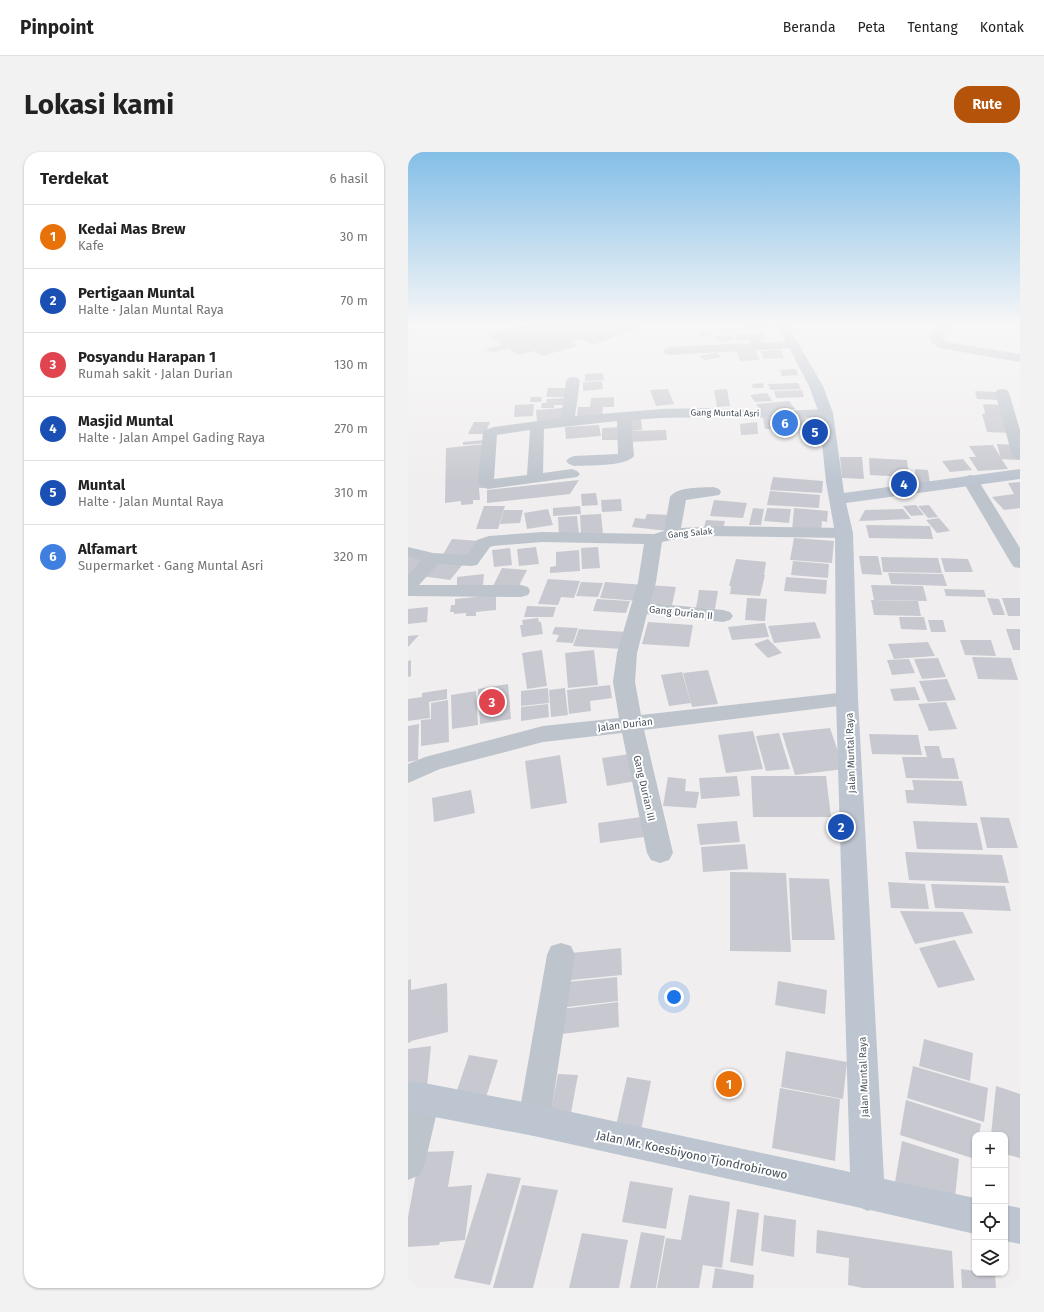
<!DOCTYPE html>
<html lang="id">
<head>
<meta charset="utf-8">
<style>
	:root { --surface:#fff; --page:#f2f2f2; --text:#222; --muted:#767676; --line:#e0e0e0; --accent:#b45309 }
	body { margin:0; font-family:"Fira Sans",sans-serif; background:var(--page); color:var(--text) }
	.controls { position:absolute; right:12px; bottom:12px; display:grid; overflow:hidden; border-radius:8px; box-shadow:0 1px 3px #0004 }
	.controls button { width:36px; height:36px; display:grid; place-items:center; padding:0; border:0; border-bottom:1px solid var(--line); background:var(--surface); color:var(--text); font:20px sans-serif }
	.you { position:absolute; left:266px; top:845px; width:14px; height:14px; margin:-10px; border:3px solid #fff; border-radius:50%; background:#1a73e8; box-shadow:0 0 0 6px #1a73e833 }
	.badge { display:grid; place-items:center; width:26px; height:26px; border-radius:50%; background:var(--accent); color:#fff; font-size:13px; font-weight:700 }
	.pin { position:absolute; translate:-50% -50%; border:2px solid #fff; box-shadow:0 1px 4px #0006 }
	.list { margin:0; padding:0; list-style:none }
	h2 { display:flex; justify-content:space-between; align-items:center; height:52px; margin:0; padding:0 16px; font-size:17px }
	h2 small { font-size:13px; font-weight:400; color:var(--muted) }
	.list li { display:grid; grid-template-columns:26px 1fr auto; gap:12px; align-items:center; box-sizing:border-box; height:64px; padding:0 16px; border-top:1px solid var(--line) }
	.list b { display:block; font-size:15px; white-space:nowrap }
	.list p { margin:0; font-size:13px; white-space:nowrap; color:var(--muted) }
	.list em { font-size:13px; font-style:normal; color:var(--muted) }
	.icon { flex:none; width:22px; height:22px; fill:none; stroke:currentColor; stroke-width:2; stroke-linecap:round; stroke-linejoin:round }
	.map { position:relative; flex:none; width:612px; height:1136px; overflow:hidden; border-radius:16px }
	header { display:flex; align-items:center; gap:24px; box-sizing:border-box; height:56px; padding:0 20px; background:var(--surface); border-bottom:1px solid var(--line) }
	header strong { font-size:19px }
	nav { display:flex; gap:22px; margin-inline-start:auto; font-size:14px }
	.intro { display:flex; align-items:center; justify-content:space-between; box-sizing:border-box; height:96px; padding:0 24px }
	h1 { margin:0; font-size:28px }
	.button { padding:10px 18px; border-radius:16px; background:var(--accent); color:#fff; font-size:14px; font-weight:700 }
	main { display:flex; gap:24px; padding:0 24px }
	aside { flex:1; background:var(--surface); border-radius:16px; box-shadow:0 1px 3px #0004 }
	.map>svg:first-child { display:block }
	.green { fill:#beebd2 }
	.building { fill:#c8c9d0 }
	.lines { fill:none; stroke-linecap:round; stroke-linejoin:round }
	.street { fill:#bdc4cc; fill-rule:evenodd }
	.secondary { fill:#bcc5d0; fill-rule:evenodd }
	.labels { text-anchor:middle; stroke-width:4; stroke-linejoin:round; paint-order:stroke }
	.far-street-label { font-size:9px; fill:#47505a; stroke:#fff }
	.street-label { font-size:10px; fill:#47505a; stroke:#fff }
	.near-street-label { font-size:12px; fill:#47505a; stroke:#fff }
</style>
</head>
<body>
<header>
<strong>Pinpoint</strong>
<nav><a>Beranda</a><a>Peta</a><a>Tentang</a><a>Kontak</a></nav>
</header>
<div class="intro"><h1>Lokasi kami</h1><a class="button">Rute</a></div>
<main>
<aside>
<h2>Terdekat<small>6 hasil</small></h2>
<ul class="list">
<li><span class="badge" style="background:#e8710a">1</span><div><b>Kedai Mas Brew</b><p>Kafe</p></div><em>30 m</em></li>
<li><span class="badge" style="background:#1a4fb4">2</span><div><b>Pertigaan Muntal</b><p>Halte · Jalan Muntal Raya</p></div><em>70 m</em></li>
<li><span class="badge" style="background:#e0444e">3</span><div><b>Posyandu Harapan 1</b><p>Rumah sakit · Jalan Durian</p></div><em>130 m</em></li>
<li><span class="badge" style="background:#1a4fb4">4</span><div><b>Masjid Muntal</b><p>Halte · Jalan Ampel Gading Raya</p></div><em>270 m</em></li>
<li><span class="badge" style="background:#1a4fb4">5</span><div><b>Muntal</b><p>Halte · Jalan Muntal Raya</p></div><em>310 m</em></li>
<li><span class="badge" style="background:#3f7fe0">6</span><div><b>Alfamart</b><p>Supermarket · Gang Muntal Asri</p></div><em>320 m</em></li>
</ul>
</aside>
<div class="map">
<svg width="612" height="1136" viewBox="0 0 612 1136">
	<rect width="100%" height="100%" fill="#f0eeee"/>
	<!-- green -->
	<path class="green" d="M0,172H35L0,183Z"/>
	<!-- building -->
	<g class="building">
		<path d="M124,172H239L185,193L174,187L163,190L170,194L134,204L127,199L110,203L100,196L83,201L77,197L94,193L79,182Z"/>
		<path d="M336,172H363L366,175L339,177Z"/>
		<path d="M302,180L304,184L294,185L292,181Z"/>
		<path d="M355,181L359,187H353L356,192L344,193L341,188L330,189L327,183Z"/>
		<path d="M323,183L327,188L310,190L307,184Z"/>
		<path d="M347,197L352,208L332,209L328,198Z"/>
		<path d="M373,198L376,206L356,207L352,199Z"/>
		<path d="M308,201L314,205L297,208L291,204Z"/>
		<path d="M388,217L390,223L374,224L372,218Z"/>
		<path d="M195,221L196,228L177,229V222Z"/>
		<path d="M194,229L195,237L175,239V230Z"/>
		<path d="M355,231L356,236H345L344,232Z"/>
		<path d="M390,231L393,237L363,238L360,232Z"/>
		<path d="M140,236H158L156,245H138Z"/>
		<path d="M260,237L266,252L248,254L242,238Z"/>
		<path d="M319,237L322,254L309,255L306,238Z"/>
		<path d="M394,238L396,245L368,246L366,239Z"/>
		<path d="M567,239L588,240L591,248L569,247Z"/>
		<path d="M359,241L364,249L347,250L342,243Z"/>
		<path d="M123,245H134L133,250H122Z"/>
		<path d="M206,245V255H195L194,264L169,265L170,255H182L183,246Z"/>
		<path d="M156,246L155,253H146V256H133L134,251H138L139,247Z"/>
		<path d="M381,249L387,257L353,261L348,252Z"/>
		<path d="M126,252L125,264L106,265L107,253Z"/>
		<path d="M575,252L597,253L605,281L579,280L574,262H577Z"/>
		<path d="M154,256L156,268L129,270L128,258Z"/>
		<path d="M397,265L398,278L357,277L355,266Z"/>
		<path d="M220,267H233L234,278L220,279Z"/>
		<path d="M66,270H82L77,282H60Z"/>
		<path d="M349,270L350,282L333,283L332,272Z"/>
		<path d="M191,273L193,284L158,287L157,275Z"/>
		<path d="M213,275L214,288H194V276Z"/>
		<path d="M258,278L259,288L222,290V279Z"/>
		<path d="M78,288V291L55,293V290Z"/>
		<path d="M77,292L76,336H71L72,348H65V352L53,353V349L37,351L38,296Z"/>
		<path d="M589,292L608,293L612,308L593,307Z"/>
		<path d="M585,293L600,317L570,319L561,305H568L561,294Z"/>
		<path d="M432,305H454L456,327L434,326Z"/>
		<path d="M461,306L499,308L501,325L462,323Z"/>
		<path d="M555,307L564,318L542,320L534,309Z"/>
		<path d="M507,317L520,318L522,332L508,331Z"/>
		<path d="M365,325L415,329L414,341L362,338Z"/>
		<path d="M171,328L162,342L79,351V338Z"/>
		<path d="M612,330V356L596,358L584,345L606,342L600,331Z"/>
		<path d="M362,339L412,343L411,356L359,353Z"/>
		<path d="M188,341L190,353L174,354L173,342Z"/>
		<path d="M213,347L214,359L194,360L193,348Z"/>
		<path d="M306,348L339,351L335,366L302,364Z"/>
		<path d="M508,353L516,363L503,364L495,354Z"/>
		<path d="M521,353L530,365L520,366L510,354Z"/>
		<path d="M76,354H97L90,377H68Z"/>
		<path d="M172,354L173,362L145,364V356Z"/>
		<path d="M345,356L356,357L353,373H341Z"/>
		<path d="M359,356L383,357L381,371L356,369Z"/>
		<path d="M386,356L420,359L419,370L414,369L413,381L384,379Z"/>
		<path d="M140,357L145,373L119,377L116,361Z"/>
		<path d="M495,357L503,367L451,369L457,358Z"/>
		<path d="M96,358H115L112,371L92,372Z"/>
		<path d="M193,362L195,382L173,384L172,363Z"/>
		<path d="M239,362L265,363L260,379L224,375L227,366L237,367Z"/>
		<path d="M169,364L171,381L151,383L150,365Z"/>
		<path d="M531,366L542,379L529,381L518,368Z"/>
		<path d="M298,368L317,369L315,377L296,375Z"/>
		<path d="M458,373L522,374L525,387L461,386Z"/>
		<path d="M386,386L426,389L424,411L382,408Z"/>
		<path d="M44,387L72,389L62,407L33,406Z"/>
		<path d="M128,395L131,412L111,414L109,397Z"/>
		<path d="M190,395L192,416L174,417L173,396Z"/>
		<path d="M102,396L104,413L86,415L84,398Z"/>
		<path d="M171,398L172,419L142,421V415L148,414V400Z"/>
		<path d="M0,403L21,406L0,429Z"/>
		<path d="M451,404H470L474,423L454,422Z"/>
		<path d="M473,405L530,406L534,421L475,420Z"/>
		<path d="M533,406L560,407L565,420H537Z"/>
		<path d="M27,407L56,411L42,428L13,424Z"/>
		<path d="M328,407L358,410L356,423H357L352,444L322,442L323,434H321Z"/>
		<path d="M385,409L421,412L420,426L383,423Z"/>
		<path d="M94,416L119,418L110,436L85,434Z"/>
		<path d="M480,421L535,422L539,434L483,432Z"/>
		<path d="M76,422L75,433L49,436V425Z"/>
		<path d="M378,425L419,428L418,442L376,439Z"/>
		<path d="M140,427L172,429L166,446L153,445L150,453L130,452Z"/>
		<path d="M173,430L195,431L190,445L168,444Z"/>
		<path d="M197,430L236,433L232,449L192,446Z"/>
		<path d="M241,433L268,435L264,453L236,451Z"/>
		<path d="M463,433L515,434L519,449L466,448Z"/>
		<path d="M536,437L576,438L578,445L538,444Z"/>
		<path d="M291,438L310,439L307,457L288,456Z"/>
		<path d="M88,443V458L68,460V464H58V461L46,462V460H42L43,453H47V447Z"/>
		<path d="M339,446L359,447L357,469L337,468Z"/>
		<path d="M579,446L591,447L597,463H585Z"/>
		<path d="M594,446H612V464H600Z"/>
		<path d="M189,447L222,449L218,461L185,459Z"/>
		<path d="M463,448L510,449L513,464L466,463Z"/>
		<path d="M119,454L148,455L145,465H116Z"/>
		<path d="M20,455L19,470L0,472V457Z"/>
		<path d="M491,465H516L519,478L493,477Z"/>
		<path d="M130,466L131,470H133L135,482L114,485L112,473H115L114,468Z"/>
		<path d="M520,468H535L538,480H523Z"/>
		<path d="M240,470L285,473L281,495L234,492Z"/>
		<path d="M407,470L413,486L366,491L360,474Z"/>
		<path d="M357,471L361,485L324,488L320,475Z"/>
		<path d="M147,475L170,476L165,491L148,490L151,483L144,482Z"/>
		<path d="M171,477L219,480L214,497L165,494Z"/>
		<path d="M598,477H612V498H605Z"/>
		<path d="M11,483L0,495V484Z"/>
		<path d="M360,487L374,501L360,506L346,492Z"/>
		<path d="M552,488H583L588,504L557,503Z"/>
		<path d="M520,490L527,504L486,507L480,492Z"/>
		<path d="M134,498L139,534L119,537L114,501Z"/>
		<path d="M186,498L190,533L160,536L157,501Z"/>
		<path d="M564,505L603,506L610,528L570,527Z"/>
		<path d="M530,506L538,525L514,527L506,507Z"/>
		<path d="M501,507L507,521L484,523L479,508Z"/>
		<path d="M3,508V524L0,525V509Z"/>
		<path d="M300,518L310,552L284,555L275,521Z"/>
		<path d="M274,520L283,551L261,554L253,523Z"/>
		<path d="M539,527L548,548L520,550L511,529Z"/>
		<path d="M100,532L103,567L72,572L70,537Z"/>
		<path d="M202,533L204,546L182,549L183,559L161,562L159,538Z"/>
		<path d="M507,535L512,548L486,549L482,537Z"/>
		<path d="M140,536L141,551L113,554V539Z"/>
		<path d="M157,536L160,563L143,565L141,538Z"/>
		<path d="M39,537V547L21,550L22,566L0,569V547L14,545V541Z"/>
		<path d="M68,539L70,573L44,577L43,543Z"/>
		<path d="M40,548L41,590L13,594V568L23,567V551Z"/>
		<path d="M538,550L549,577L521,579L510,552Z"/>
		<path d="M140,552L141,565L113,569V555Z"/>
		<path d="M11,572L10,608L0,610V574Z"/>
		<path d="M422,576L436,617L387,623L374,581Z"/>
		<path d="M345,579L355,617L318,621L310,583Z"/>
		<path d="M371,581L382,617L358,619L348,584Z"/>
		<path d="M461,582L510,583L514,603L464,602Z"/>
		<path d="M516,594H531L534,606H546L551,627L498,626L494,605H519Z"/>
		<path d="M222,602L228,629L199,634L194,606Z"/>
		<path d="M152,603L159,651L123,657L117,609Z"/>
		<path d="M329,624L332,644L293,647L291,626Z"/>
		<path d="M343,624H418L423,665H345Z"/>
		<path d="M260,625L278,627L277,639L291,640L288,656L255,654Z"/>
		<path d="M504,628L554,629L559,654L499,651L497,638H506Z"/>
		<path d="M63,638L67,661L26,670L24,646Z"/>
		<path d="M233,665L236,685L192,691L190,671Z"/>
		<path d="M572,665L601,666L610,696H579Z"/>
		<path d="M329,669L332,690L292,693L289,672Z"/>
		<path d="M505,669L569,671L575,698L509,697Z"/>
		<path d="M337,692L340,717L295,720L293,695Z"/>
		<path d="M497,700L594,703L601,731L501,728Z"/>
		<path d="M322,720L378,721L383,800L322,799Z"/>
		<path d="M381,726L421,727L427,788H384Z"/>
		<path d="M480,730L517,732L521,757L483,756Z"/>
		<path d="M523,732L597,734L603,759L527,756Z"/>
		<path d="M492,759L555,760L565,781L507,792Z"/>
		<path d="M547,788L567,828L530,836L511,796Z"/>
		<path d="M213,796L214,823L163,828V801Z"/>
		<path d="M209,825L210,849L159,855V830Z"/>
		<path d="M3,827V838L39,831L40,880L3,889V890L0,891V828Z"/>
		<path d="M370,829L419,838L417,862L367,853Z"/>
		<path d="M210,850L211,875L154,882V857Z"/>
		<path d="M516,887L565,901L562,929L511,914Z"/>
		<path d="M23,894L19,935L0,937V897Z"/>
		<path d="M378,899L439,910L435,947L373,935Z"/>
		<path d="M61,903L90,908L78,945L48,941Z"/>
		<path d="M505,914L580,936L576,970L499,946Z"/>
		<path d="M150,922L170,923L162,966L142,964Z"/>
		<path d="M219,925L243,929L232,983L207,978Z"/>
		<path d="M588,934L612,942V1006L597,1002V983H583Z"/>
		<path d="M372,936L432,947L427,1009L364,996Z"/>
		<path d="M498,948L573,972L571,983H567V1007L492,983Z"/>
		<path d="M494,989L551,1007L546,1055L486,1036Z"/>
		<path d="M46,999L40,1035L64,1033L57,1088L32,1090L31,1093L0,1095V1065L12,1000Z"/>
		<path d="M79,1021L113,1026L82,1133L46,1126Z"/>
		<path d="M222,1029L265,1036L258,1077L214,1070Z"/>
		<path d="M114,1033L150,1038L125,1136H85Z"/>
		<path d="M281,1043L322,1050L314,1116L295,1113L291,1136H249L258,1086L273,1088Z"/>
		<path d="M329,1057L351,1061L345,1114L322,1110Z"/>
		<path d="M356,1063L388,1068L386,1105L353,1099Z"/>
		<path d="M409,1078L544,1099L546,1136H455L440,1133L441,1106L408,1101Z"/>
		<path d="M233,1080L257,1084L248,1136H222Z"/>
		<path d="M174,1081L220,1088L211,1136H161Z"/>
		<path d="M307,1116L346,1123L345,1136H304Z"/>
		<path d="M553,1117L567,1119V1121L587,1122L588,1136H554Z"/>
	</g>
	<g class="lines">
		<!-- street -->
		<g class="street">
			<path d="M532,172H544L533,184L539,190L612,202V210L531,196L524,191L521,184Z"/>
			<path d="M386,189L390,190L392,193L390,196L261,203L257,202L255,199L257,196L261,195Z"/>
			<path d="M165,225L170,226L172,229L167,264L254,257L294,256L377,259L418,257L423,258L425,261L423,264L418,265C353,268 288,262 223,268L226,304C218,315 179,313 166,314L161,312L158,309L161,306L166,304L210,302L209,269L136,277L135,321L164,317L169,319L172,322L169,325L80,337L74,335L70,330L75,281L77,278L86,275L153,266L158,229L160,226ZM122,278L119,323L86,327L89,283Z"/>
			<path d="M594,237L599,238L601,241L612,278V308L607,306L604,303L587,241L589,238Z"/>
			<path d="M562,323L568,325L570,328L612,396V416L606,415L603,411L554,328L556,325Z"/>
			<path d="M305,335L311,337L313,340L311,343L278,348L273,376L314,374L436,376L442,377L445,381L442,385L436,386L301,384L273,386L254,390L248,430L242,451L315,458L322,460L325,464L322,468L315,470L239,462L229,501L227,530L233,563L439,540L447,542L450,547L447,552L236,578L265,701L261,708L252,711L243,708L239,701L214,581L135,590L32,617L0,631V612L17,605L135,574L211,566L205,530L209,501L230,430L236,392L134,390L85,394L82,395L69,413L63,414L30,412L11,433H113L120,435L122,439L120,443L113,445L0,444V423L13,408L0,405V395L25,401L59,403L69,388L81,384L134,380L246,382L256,379L262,345C270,334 293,336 305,335Z"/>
			<path d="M153,791L163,794L167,803L142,968L137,979L126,984L115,979L110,968L139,803L143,794Z"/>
			<path d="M16,931L27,936L32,947L17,1011L12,1023L0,1028V947L5,936Z"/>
		</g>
		<!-- secondary -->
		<g class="secondary">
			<path d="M369,172H379L415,234L425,261L436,341L612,317V327L438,351L445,381L450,547L476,1027L567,1046V1082L462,1058L460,1059L453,1056L126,984L16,963L0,962V930L16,931L126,952L442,1020L428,547L427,381L418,330L411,261L401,234Z"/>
			<path d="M597,1053L612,1056V1092L597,1089Z"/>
		</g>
	</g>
	<!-- sky -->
	<linearGradient id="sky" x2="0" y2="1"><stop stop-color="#84bfe7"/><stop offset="0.52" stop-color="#f8f7f7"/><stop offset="1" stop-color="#f8f7f7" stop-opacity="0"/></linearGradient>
	<rect width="612" height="331" fill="url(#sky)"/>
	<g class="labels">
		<!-- far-street labels -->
		<g class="far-street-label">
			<text transform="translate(317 261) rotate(1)" y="3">Gang Muntal Asri</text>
			<text transform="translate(282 381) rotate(-5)" y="3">Gang Salak</text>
		</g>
		<!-- street labels -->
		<g class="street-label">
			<text transform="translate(273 460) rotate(6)" y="4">Gang Durian II</text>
			<text transform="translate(217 572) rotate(-7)" y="4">Jalan Durian</text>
			<text transform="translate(442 601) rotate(-92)" y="4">Jalan Muntal Raya</text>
			<text transform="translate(237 636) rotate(77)" y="4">Gang Durian III</text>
			<text transform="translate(455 925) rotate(-92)" y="4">Jalan Muntal Raya</text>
		</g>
		<!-- near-street labels -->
		<g class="near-street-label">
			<text transform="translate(284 1003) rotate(12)" y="4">Jalan Mr. Koesbiyono Tjondrobirowo</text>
		</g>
	</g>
</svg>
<div class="controls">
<button>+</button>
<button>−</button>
<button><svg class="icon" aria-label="locate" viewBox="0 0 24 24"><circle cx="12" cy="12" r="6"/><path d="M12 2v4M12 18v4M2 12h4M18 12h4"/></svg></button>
<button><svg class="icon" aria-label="layers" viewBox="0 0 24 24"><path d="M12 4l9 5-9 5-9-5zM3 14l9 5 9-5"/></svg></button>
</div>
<div class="you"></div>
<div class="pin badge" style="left:321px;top:932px;background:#e8710a">1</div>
<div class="pin badge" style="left:433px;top:675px;background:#1a4fb4">2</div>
<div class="pin badge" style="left:84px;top:550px;background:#e0444e">3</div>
<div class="pin badge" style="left:496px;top:332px;background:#1a4fb4">4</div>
<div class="pin badge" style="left:407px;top:280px;background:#1a4fb4">5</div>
<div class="pin badge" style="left:377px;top:271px;background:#3f7fe0">6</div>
</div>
</main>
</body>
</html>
